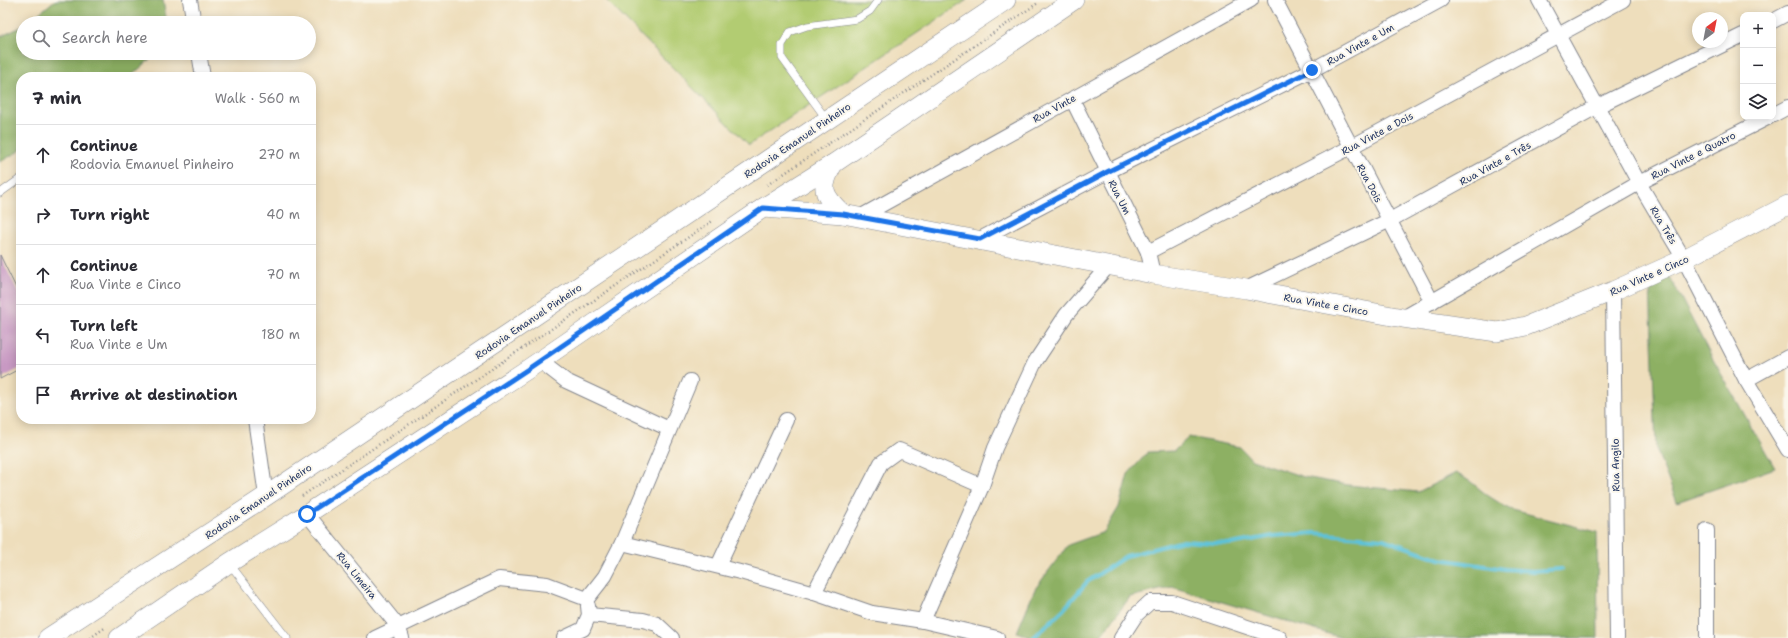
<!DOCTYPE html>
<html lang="en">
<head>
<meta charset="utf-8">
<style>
	:root { --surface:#fff; --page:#f2f2f3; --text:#2b2b33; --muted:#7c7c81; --line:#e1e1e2 }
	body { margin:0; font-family:"Shantell Sans",sans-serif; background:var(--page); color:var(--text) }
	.controls { position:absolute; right:12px; top:12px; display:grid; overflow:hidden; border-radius:8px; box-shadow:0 2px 10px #0003 }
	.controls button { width:36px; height:36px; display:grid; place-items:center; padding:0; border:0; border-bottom:1px solid var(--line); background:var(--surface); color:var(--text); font:20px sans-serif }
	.compass { position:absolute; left:1692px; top:12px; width:36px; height:36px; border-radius:50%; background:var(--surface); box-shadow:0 2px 10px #0003; rotate:32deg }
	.stop { position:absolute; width:12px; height:12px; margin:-9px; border:3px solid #1a73e8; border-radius:50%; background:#fff }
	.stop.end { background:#1a73e8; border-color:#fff; box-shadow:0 1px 4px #0008 }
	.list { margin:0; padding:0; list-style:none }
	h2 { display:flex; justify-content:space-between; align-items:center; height:52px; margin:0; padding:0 16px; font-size:17px }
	h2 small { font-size:13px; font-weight:400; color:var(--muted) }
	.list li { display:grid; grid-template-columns:26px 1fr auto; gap:12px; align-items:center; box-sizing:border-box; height:60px; padding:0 16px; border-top:1px solid var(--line) }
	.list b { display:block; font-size:15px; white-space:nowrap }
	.list p { margin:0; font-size:13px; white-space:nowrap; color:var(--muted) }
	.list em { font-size:13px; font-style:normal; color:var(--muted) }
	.icon { flex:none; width:22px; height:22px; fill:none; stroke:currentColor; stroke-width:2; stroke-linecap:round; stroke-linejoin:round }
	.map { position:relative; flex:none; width:1788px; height:638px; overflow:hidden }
	.search { position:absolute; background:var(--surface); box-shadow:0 2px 10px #0003; left:16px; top:16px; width:300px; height:44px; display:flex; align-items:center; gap:10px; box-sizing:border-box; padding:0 14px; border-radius:22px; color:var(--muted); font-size:15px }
	.panel { position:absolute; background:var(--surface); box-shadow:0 2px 10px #0003; left:16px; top:72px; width:300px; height:352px; border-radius:16px }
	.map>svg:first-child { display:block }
	.green { fill:#b2cc72; stroke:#667e68 }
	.forest { fill:#8db064; stroke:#547061 }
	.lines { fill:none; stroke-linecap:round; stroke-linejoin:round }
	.stream { stroke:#5cc2da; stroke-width:4 }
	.building { fill:#c899c3 }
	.lane-casing { stroke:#84868d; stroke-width:8 }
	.street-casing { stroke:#84868d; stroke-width:16 }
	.secondary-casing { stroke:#84868d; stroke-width:20 }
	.path { stroke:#84868d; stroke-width:2.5; stroke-dasharray:1 3; stroke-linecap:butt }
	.lane { stroke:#fff; stroke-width:7 }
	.street { stroke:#fff; stroke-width:14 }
	.secondary { stroke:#fff; stroke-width:19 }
	.route { stroke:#1a73e8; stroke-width:5 }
	.labels { text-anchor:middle; stroke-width:4; stroke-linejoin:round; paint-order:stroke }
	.street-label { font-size:10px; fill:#1b2f5e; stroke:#fbf7ec }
</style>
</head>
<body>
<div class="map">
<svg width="1788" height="638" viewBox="0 0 1788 638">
	<rect width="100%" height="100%" fill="#fbf7ec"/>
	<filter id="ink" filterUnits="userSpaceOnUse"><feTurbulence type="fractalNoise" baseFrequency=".025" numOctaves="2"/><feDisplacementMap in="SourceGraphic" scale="8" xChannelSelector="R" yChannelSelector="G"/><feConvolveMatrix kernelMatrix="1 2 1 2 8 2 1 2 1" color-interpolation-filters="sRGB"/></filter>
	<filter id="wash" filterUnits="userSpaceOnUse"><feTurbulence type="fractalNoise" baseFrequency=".012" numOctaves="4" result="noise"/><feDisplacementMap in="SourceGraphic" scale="16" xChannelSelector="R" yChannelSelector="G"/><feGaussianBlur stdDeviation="0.9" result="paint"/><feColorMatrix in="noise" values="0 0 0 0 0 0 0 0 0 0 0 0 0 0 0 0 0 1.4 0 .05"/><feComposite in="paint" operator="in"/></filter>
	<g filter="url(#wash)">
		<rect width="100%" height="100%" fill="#eedebc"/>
		<!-- green -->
		<path class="green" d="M606,0H967L749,145Z"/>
		<!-- forest -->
		<g class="forest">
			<path d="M58,0H163L167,23H27L54,1Z"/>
			<path d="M23,26V53H157L130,77H21V150L0,162V37Z"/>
			<path d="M1670,277L1711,356L1775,468L1677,502L1656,449L1650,285Z"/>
			<path d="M1189,437L1240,447L1252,460L1304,477L1348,485L1418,492L1456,473L1471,482L1487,495L1509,509L1597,532L1598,638H1342L1172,587L1130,597L1099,638H1032L1017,632L1035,589L1068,545L1104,532L1119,507L1128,474L1148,452L1174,451Z"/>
		</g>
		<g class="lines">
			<!-- stream -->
			<path class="stream" d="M1033,638L1064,609L1087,582L1126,556L1183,541L1231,544L1273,536L1315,533L1383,539L1440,559L1505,569L1533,571L1561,569"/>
		</g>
		<g id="blocks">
			<!-- building -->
			<path class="building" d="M0,255L21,298V368L0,379Z"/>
		</g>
	</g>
	<g filter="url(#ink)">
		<use href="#blocks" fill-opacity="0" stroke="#84868d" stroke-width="1"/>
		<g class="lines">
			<!-- lane casing -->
			<g class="lane-casing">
				<g id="lane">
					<path d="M827,120L782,58V45L790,32L807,26L857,19L870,11L878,0"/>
					<path d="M0,193L21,178"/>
					<path d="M229,563L287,638"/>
				</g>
			</g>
			<!-- street casing -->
			<g class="street-casing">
				<g id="street">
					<path d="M190,0L194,23"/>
					<path d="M1275,0L1432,302"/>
					<path d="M1539,0L1639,183L1684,259L1746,380L1788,450"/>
					<path d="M1773,21L1788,13"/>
					<path d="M199,53L203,77"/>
					<path d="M1072,99L1148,252"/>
					<path d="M1773,115L1788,107"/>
					<path d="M858,218L1251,0"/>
					<path d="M980,239L1107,172L1312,70L1441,0"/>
					<path d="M1153,274L1148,252L1351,147L1623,0"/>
					<path d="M1246,289L1390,220L1598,106L1743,35"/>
					<path d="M1613,291L1617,638"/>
					<path d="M1403,318L1639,183L1769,117"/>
					<path d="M540,361L566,381L669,429"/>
					<path d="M1746,380L1788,357"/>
					<path d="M255,419L266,496"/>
					<path d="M307,514L398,626L402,638"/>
					<path d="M1707,530V638"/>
					<path d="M622,543L744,573L814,593L872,613L923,621L997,638"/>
					<path d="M718,566L786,420"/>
					<path d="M814,593L881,463L899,450L982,486"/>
					<path d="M587,599L605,576L622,543L690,381"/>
					<path d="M589,615L643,620L657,624L672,638"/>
					<path d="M923,621L982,486L995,448L1035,362L1066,315L1109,265"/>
					<path d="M375,638L499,579L547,584L587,599"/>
					<path d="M564,638L583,629L589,615L588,606"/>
					<path d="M1121,638L1136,615L1150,602H1172L1280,638"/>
				</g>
			</g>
			<!-- secondary casing -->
			<g class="secondary-casing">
				<g id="secondary">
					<path d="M833,164C820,188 822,195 843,214"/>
					<path d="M763,208L843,214L1153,274L1246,289L1403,318L1497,332L1526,326L1613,291L1684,259L1788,205"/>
					<path d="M48,638L266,496L1006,0"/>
					<path d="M119,638L229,563L307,514L528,369L763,208L833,164L1074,0"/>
				</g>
			</g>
			<!-- path -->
			<g class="path">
				<path d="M767,185L1038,3"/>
				<path d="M302,496L714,220"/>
				<path d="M90,638L106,627"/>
			</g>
			<!-- lane -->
			<use href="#lane" class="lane"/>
			<!-- street -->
			<use href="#street" class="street"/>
			<!-- secondary -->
			<use href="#secondary" class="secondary"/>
		</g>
	</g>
	<g class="lines" filter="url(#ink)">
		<!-- route -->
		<path class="route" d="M307,514L528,369L763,208L843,214L980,239L1107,172L1312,70"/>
	</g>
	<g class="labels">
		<!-- street labels -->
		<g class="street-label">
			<text transform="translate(1360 44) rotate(-29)" y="4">Rua Vinte e Um</text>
			<text transform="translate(1054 108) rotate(-29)" y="4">Rua Vinte</text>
			<text transform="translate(1377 133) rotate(-28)" y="4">Rua Vinte e Dois</text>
			<text transform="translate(797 140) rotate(-34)" y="4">Rodovia Emanuel Pinheiro</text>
			<text transform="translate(1693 155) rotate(-27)" y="4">Rua Vinte e Quatro</text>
			<text transform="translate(1495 163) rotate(-29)" y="4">Rua Vinte e Três</text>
			<text transform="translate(1370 183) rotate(62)" y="4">Rua Dois</text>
			<text transform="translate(1120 197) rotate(63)" y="4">Rua Um</text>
			<text transform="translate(1664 225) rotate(59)" y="4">Rua Três</text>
			<text transform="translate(1649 275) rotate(-24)" y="4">Rua Vinte e Cinco</text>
			<text transform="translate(1326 304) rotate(10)" y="4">Rua Vinte e Cinco</text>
			<text transform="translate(528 321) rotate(-34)" y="4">Rodovia Emanuel Pinheiro</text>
			<text transform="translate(1615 465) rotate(-91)" y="4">Rua Angilo</text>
			<text transform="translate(258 501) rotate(-34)" y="4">Rodovia Emanuel Pinheiro</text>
			<text transform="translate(357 575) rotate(51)" y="4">Rua Limeira</text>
		</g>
	</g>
</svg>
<div class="controls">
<button>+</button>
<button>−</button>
<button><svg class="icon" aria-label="layers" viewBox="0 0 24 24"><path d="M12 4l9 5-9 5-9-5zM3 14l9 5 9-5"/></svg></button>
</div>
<svg class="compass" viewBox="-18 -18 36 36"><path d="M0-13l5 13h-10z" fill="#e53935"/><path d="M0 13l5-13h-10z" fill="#7c7c81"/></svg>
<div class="stop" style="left:307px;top:514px"></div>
<div class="stop end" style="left:1312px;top:70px"></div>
<div class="search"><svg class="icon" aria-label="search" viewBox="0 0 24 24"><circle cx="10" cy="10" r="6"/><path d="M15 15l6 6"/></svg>Search here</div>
<section class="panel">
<h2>7 min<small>Walk · 560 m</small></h2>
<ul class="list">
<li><svg class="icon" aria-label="ahead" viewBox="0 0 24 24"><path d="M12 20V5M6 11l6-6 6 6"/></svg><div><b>Continue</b><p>Rodovia Emanuel Pinheiro</p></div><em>270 m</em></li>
<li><svg class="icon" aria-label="right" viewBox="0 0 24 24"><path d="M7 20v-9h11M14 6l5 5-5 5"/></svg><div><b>Turn right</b></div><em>40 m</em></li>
<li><svg class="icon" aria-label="ahead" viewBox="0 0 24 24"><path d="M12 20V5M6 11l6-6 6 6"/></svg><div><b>Continue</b><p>Rua Vinte e Cinco</p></div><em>70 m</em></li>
<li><svg class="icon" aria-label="left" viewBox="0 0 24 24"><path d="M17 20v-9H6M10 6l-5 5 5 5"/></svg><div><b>Turn left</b><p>Rua Vinte e Um</p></div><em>180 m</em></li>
<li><svg class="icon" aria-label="arrive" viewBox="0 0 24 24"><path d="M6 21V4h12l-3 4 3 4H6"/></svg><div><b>Arrive at destination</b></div></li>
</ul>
</section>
</div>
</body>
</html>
